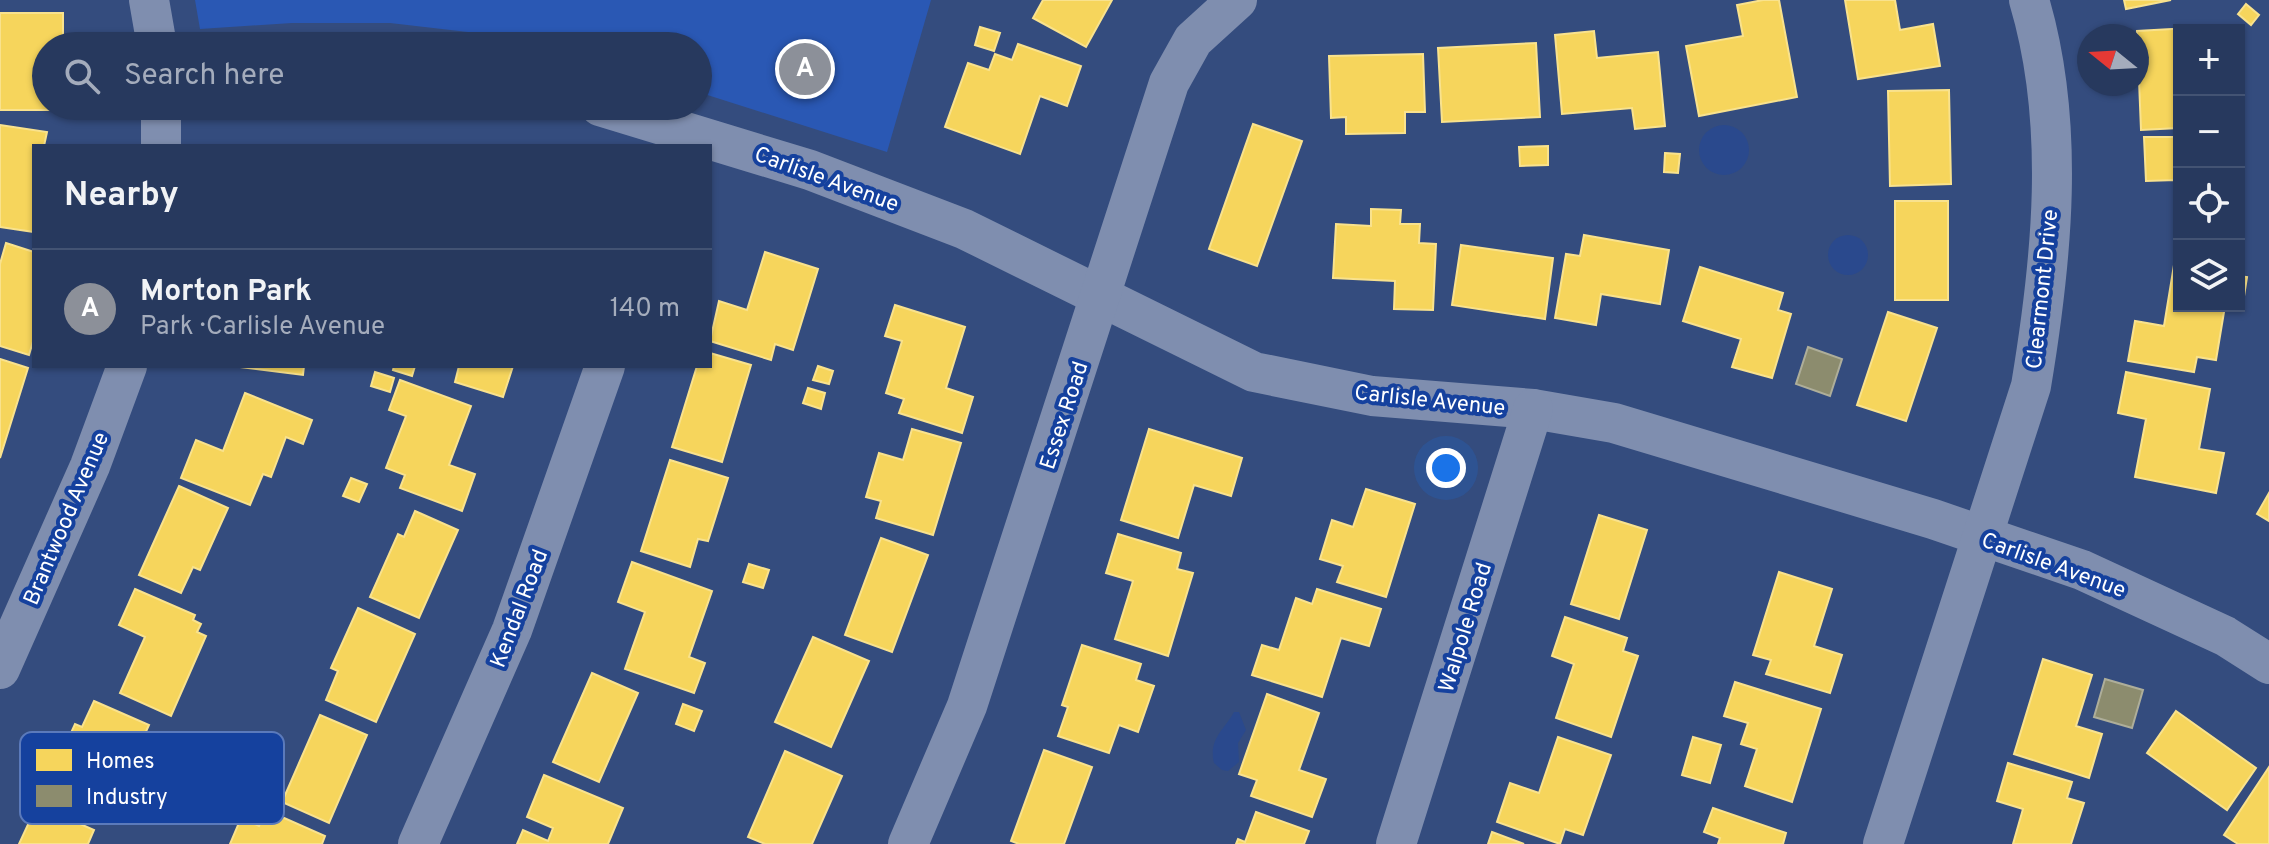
<!DOCTYPE html>
<html lang="en">
<head>
<meta charset="utf-8">
<style>
	:root { --surface:#27395e; --page:#2f4064; --text:#f1f3f6; --muted:#a4acbc; --line:#435373; --accent:#8c9099 }
	body { margin:0; font-family:Overpass,sans-serif; background:var(--page); color:var(--text) }
	.controls { position:absolute; right:24px; top:24px; display:grid; overflow:hidden; border-radius:0px; box-shadow:0 2px 6px #0004 }
	.controls button { width:72px; height:72px; display:grid; place-items:center; padding:0; border:0; border-bottom:2px solid var(--line); background:var(--surface); color:var(--text); font:40px sans-serif }
	.compass { position:absolute; left:2077px; top:24px; width:72px; height:72px; border-radius:50%; background:var(--surface); box-shadow:0 2px 6px #0004; rotate:288deg }
	.you { position:absolute; left:1446px; top:468px; width:28px; height:28px; margin:-20px; border:6px solid #fff; border-radius:50%; background:#1a73e8; box-shadow:0 0 0 12px #1a73e833 }
	.badge { display:grid; place-items:center; width:52px; height:52px; border-radius:50%; background:var(--accent); color:#fff; font-size:26px; font-weight:700 }
	.pin { position:absolute; translate:-50% -50%; border:4px solid #fff; box-shadow:0 2px 8px #0006 }
	.list { margin:0; padding:0; list-style:none }
	h2 { display:flex; justify-content:space-between; align-items:center; height:104px; margin:0; padding:0 32px; font-size:34px }
	h2 small { font-size:26px; font-weight:400; color:var(--muted) }
	.list li { display:grid; grid-template-columns:52px 1fr auto; gap:24px; align-items:center; box-sizing:border-box; height:120px; padding:0 32px; border-top:2px solid var(--line) }
	.list b { display:block; font-size:30px; white-space:nowrap }
	.list p { margin:0; font-size:26px; white-space:nowrap; color:var(--muted) }
	.list em { font-size:26px; font-style:normal; color:var(--muted) }
	.icon { flex:none; width:44px; height:44px; fill:none; stroke:currentColor; stroke-width:2; stroke-linecap:round; stroke-linejoin:round }
	.map { position:relative; flex:none; width:2269px; height:844px; overflow:hidden }
	.search { position:absolute; background:var(--surface); box-shadow:0 2px 6px #0004; left:32px; top:32px; width:680px; height:88px; display:flex; align-items:center; gap:20px; box-sizing:border-box; padding:0 28px; border-radius:44px; color:var(--muted); font-size:30px }
	.panel { position:absolute; background:var(--surface); box-shadow:0 2px 6px #0004; left:32px; top:144px; width:680px; height:224px; border-radius:0px }
	.map>svg:first-child { display:block }
	.green { fill:#2a58b4 }
	.water { fill:#2a498d }
	.homes { fill:#f6d55c; stroke:#f9e28d; stroke-width:2 }
	.industry { fill:#8c8c6e; stroke:#aeae9a; stroke-width:2 }
	.lines { fill:none; stroke-linecap:round; stroke-linejoin:round }
	.minor { stroke:#7f8eaf; stroke-width:40 }
	.labels { text-anchor:middle; stroke-width:8; stroke-linejoin:round; paint-order:stroke }
	.street-label { font-size:22px; fill:#fff; stroke:#15419e }
	.key { fill:#15419e; stroke:#5b7abb; stroke-width:2 }
	.key-label { font-size:22px; fill:#fff }
</style>
</head>
<body>
<div class="map">
<svg width="2269" height="844" viewBox="0 0 2269 844">
	<rect width="100%" height="100%" fill="#344c7e"/>
	<!-- green -->
	<path class="green" d="M195,0H931L887,152L698,92V46H537L485,34L390,23H292L200,29Z"/>
	<!-- water -->
	<g class="water">
		<circle cx="1724" cy="150" r="25"/>
		<circle cx="1848" cy="255" r="20"/>
		<path d="M1234,712H1239L1246,730L1238,743L1239,762L1228,771L1222,770L1214,763C1208,739 1225,729 1234,712Z"/>
	</g>
	<!-- homes -->
	<g class="homes">
		<path d="M1043,0H1112L1086,47L1033,18Z"/>
		<path d="M1763,0H1779L1797,97L1699,116L1686,46L1743,36L1737,5Z"/>
		<path d="M1845,0H1895L1900,30L1933,24L1940,66L1858,79Z"/>
		<path d="M2124,0H2171L2126,9Z"/>
		<path d="M2246,4L2259,15L2251,25L2238,14Z"/>
		<path d="M0,13H63V46H46V106H62V110H0Z"/>
		<path d="M980,27L1000,33L994,51L975,45Z"/>
		<path d="M2190,28L2179,30V128L2141,130L2137,31Z"/>
		<path d="M1594,31L1597,58L1658,52L1665,126L1635,129L1632,108L1562,114L1555,35Z"/>
		<path d="M1536,43L1540,117L1442,122L1438,48Z"/>
		<path d="M1018,44L1081,66L1067,106L1040,96L1020,154L945,127L968,63L989,70L995,54L1012,60Z"/>
		<path d="M1423,54L1425,112H1405V133L1346,134V117L1331,118L1329,56Z"/>
		<path d="M1949,90L1951,184L1890,186L1888,91Z"/>
		<path d="M1253,124L1302,141L1257,266L1209,249Z"/>
		<path d="M0,125L47,132L44,146H34V232L0,227Z"/>
		<path d="M2144,137H2179V239L2176,180L2146,181Z"/>
		<path d="M1548,146V165L1520,166L1519,147Z"/>
		<path d="M1665,153L1680,154L1678,173L1664,172Z"/>
		<rect x="1895" y="201" width="53" height="99"/>
		<path d="M1371,209L1401,210L1400,224H1420L1419,243L1436,244L1433,310L1394,309L1395,281L1333,278L1336,224L1371,226Z"/>
		<path d="M1584,235L1669,250L1660,304L1601,294L1596,325L1555,318L1566,254L1580,256Z"/>
		<path d="M6,243L34,252V338L29,355L0,346V264Z"/>
		<path d="M1461,245L1553,258L1545,319L1452,305Z"/>
		<path d="M765,252L818,269L793,350L775,344L771,360L710,341L719,301L747,310Z"/>
		<path d="M2174,265L2179,266V306H2225L2216,360L2197,357L2194,372L2128,361L2135,321L2164,326Z"/>
		<path d="M1700,267L1783,293L1778,310L1791,314L1772,378L1732,367L1741,339L1683,321Z"/>
		<path d="M2239,276L2247,277L2242,309L2225,306H2239Z"/>
		<path d="M895,305L965,327L946,388L973,397L962,433L899,413L904,399L886,393L902,341L885,336Z"/>
		<path d="M1888,312L1937,328L1906,421L1857,405Z"/>
		<path d="M710,353L751,365L722,462L672,447L697,366H710Z"/>
		<path d="M0,359L28,368L0,458Z"/>
		<path d="M232,366H304L303,375Z"/>
		<path d="M394,366H415L412,376L393,370Z"/>
		<path d="M459,366H513L503,397L455,382Z"/>
		<path d="M818,366L833,371L829,384L813,380Z"/>
		<path d="M375,372L394,378L390,392L371,386Z"/>
		<path d="M2126,372L2210,389L2199,449L2224,453L2216,493L2135,477L2146,419L2118,413Z"/>
		<path d="M400,380L471,406L449,465L475,474L462,511L400,488L405,475L386,468L406,416L389,410Z"/>
		<path d="M808,388L825,393L821,409L803,403Z"/>
		<path d="M245,393L312,420L303,444L286,437L271,477L263,474L250,505L181,478L196,440L223,451Z"/>
		<path d="M912,429L961,443L933,535L876,518L881,501L866,497L879,453L903,460Z"/>
		<path d="M1149,429L1242,458L1231,496L1194,485L1178,538L1121,520Z"/>
		<path d="M670,460L728,478L708,541L698,539L690,567L641,551Z"/>
		<path d="M351,478L367,484L359,502L343,496Z"/>
		<path d="M179,486L228,508L200,570L193,567L181,593L139,575Z"/>
		<path d="M1366,489L1415,504L1386,597L1337,582L1343,566L1320,559L1332,520L1353,527Z"/>
		<path d="M2269,493V521L2257,514Z"/>
		<path d="M415,511L458,530L419,618L370,597L398,534L404,537Z"/>
		<path d="M1599,515L1647,530L1619,619L1571,604Z"/>
		<path d="M1118,534L1181,553L1177,569L1193,573L1168,656L1115,639L1133,581L1106,573Z"/>
		<path d="M881,538L928,555L892,652L845,635Z"/>
		<path d="M632,562L712,591L689,657L705,663L694,693L625,669L645,612L618,602Z"/>
		<path d="M749,564L769,570L763,588L743,582Z"/>
		<path d="M1779,572L1832,589L1814,646L1842,655L1830,693L1766,674L1771,660L1753,655Z"/>
		<path d="M135,589L195,615L193,620L201,624L197,632L206,636L171,716L120,693L145,637L119,625Z"/>
		<path d="M1317,589L1381,609L1369,646L1341,638L1322,697L1252,675L1262,645L1279,650L1296,598L1312,604Z"/>
		<path d="M358,608L415,634L376,722L326,700L338,671L331,668Z"/>
		<path d="M1565,617L1627,638L1623,651L1638,656L1611,737L1556,718L1574,664L1552,656Z"/>
		<path d="M813,637L869,661L831,747L775,722Z"/>
		<path d="M1082,645L1141,664L1136,680L1154,686L1138,732L1119,725L1109,753L1058,736L1068,707L1062,705Z"/>
		<path d="M2043,659L2092,675L2076,726L2102,734L2089,778L2014,754Z"/>
		<path d="M592,673L638,693L599,782L553,762Z"/>
		<path d="M1735,682L1821,709L1792,802L1745,786L1757,749L1741,744L1748,723L1724,716Z"/>
		<path d="M1267,694L1319,713L1299,770L1326,779L1312,817L1251,796L1257,780L1239,774Z"/>
		<path d="M94,701L149,725L129,769L116,763L96,808L47,786L75,724L82,727Z"/>
		<path d="M683,704L702,711L694,731L676,724Z"/>
		<path d="M2176,711L2256,768L2227,810L2147,753Z"/>
		<path d="M320,715L367,735L329,823L282,802Z"/>
		<path d="M1558,737L1611,755L1583,835L1565,829L1560,844L1497,822L1510,783L1539,793Z"/>
		<path d="M1693,737L1721,745L1710,783L1682,775Z"/>
		<path d="M1044,750L1092,767L1064,844H1019L1011,841Z"/>
		<path d="M785,751L842,776L812,844H765L748,837Z"/>
		<path d="M2008,763L2072,782L2067,798L2084,803L2071,844H2013L2023,809L1997,801Z"/>
		<path d="M2269,767V844H2238L2224,835Z"/>
		<path d="M544,775L623,808L608,844H517L523,830L548,841L553,828L527,817Z"/>
		<path d="M37,805L94,830L88,844H19Z"/>
		<path d="M1713,808L1786,833L1783,844H1718L1720,838L1704,832Z"/>
		<path d="M266,810L325,836L322,844H230L241,818L259,826Z"/>
		<path d="M1256,812L1309,831L1304,844H1236L1238,839L1245,842Z"/>
		<path d="M1492,832L1524,844H1488Z"/>
	</g>
	<!-- industry -->
	<g class="industry">
		<path d="M1808,347L1842,359L1830,396L1796,384Z"/>
		<path d="M2105,679L2143,690L2132,728L2094,717Z"/>
	</g>
	<g class="lines">
		<!-- minor -->
		<g class="minor">
			<path d="M149,0L157,46"/>
			<path d="M600,106L810,170L964,229L1254,372L1372,396L1533,409L1614,423L1933,519L2082,570L2225,636L2269,664"/>
			<path d="M161,146V106"/>
			<path d="M0,669L90,466L127,366"/>
			<path d="M418,844L512,630L605,366"/>
			<path d="M908,844L967,706L1169,83L1193,40L1237,0"/>
			<path d="M1396,844L1533,409"/>
			<path d="M1883,844L2031,386C2052,260 2066,124 2029,0"/>
		</g>
	</g>
	<g class="labels">
		<!-- street labels -->
		<g class="street-label">
			<text transform="translate(827 178) rotate(20)" y="8">Carlisle Avenue</text>
			<text transform="translate(2041 289) rotate(-84)" y="8">Clearmont Drive</text>
			<text transform="translate(1430 399) rotate(6)" y="8">Carlisle Avenue</text>
			<text transform="translate(1063 415) rotate(-72)" y="8">Essex Road</text>
			<text transform="translate(65 518) rotate(-67)" y="8">Brantwood Avenue</text>
			<text transform="translate(2054 564) rotate(20)" y="8">Carlisle Avenue</text>
			<text transform="translate(518 608) rotate(-69)" y="8">Kendal Road</text>
			<text transform="translate(1464 627) rotate(-73)" y="8">Walpole Road</text>
		</g>
	</g>
	<!-- legend -->
	<rect x="20" y="732" width="264" height="92" rx="12" class="key"/>
	<rect x="36" y="749" width="36" height="22" fill="#f6d55c"/>
	<rect x="36" y="785" width="36" height="22" fill="#8c8c6e"/>
	<g class="key-label">
		<text x="86" y="768">Homes</text>
		<text x="86" y="804">Industry</text>
	</g>
</svg>
<div class="controls">
<button>+</button>
<button>−</button>
<button><svg class="icon" aria-label="locate" viewBox="0 0 24 24"><circle cx="12" cy="12" r="6"/><path d="M12 2v4M12 18v4M2 12h4M18 12h4"/></svg></button>
<button><svg class="icon" aria-label="layers" viewBox="0 0 24 24"><path d="M12 4l9 5-9 5-9-5zM3 14l9 5 9-5"/></svg></button>
</div>
<svg class="compass" viewBox="-18 -18 36 36"><path d="M0-13l5 13h-10z" fill="#e53935"/><path d="M0 13l5-13h-10z" fill="#a4acbc"/></svg>
<div class="you"></div>
<div class="pin badge" style="left:805px;top:69px">A</div>
<div class="search"><svg class="icon" aria-label="search" viewBox="0 0 24 24"><circle cx="10" cy="10" r="6"/><path d="M15 15l6 6"/></svg>Search here</div>
<section class="panel">
<h2>Nearby<small></small></h2>
<ul class="list">
<li><span class="badge">A</span><div><b>Morton Park</b><p>Park · Carlisle Avenue</p></div><em>140 m</em></li>
</ul>
</section>
</div>
</body>
</html>
